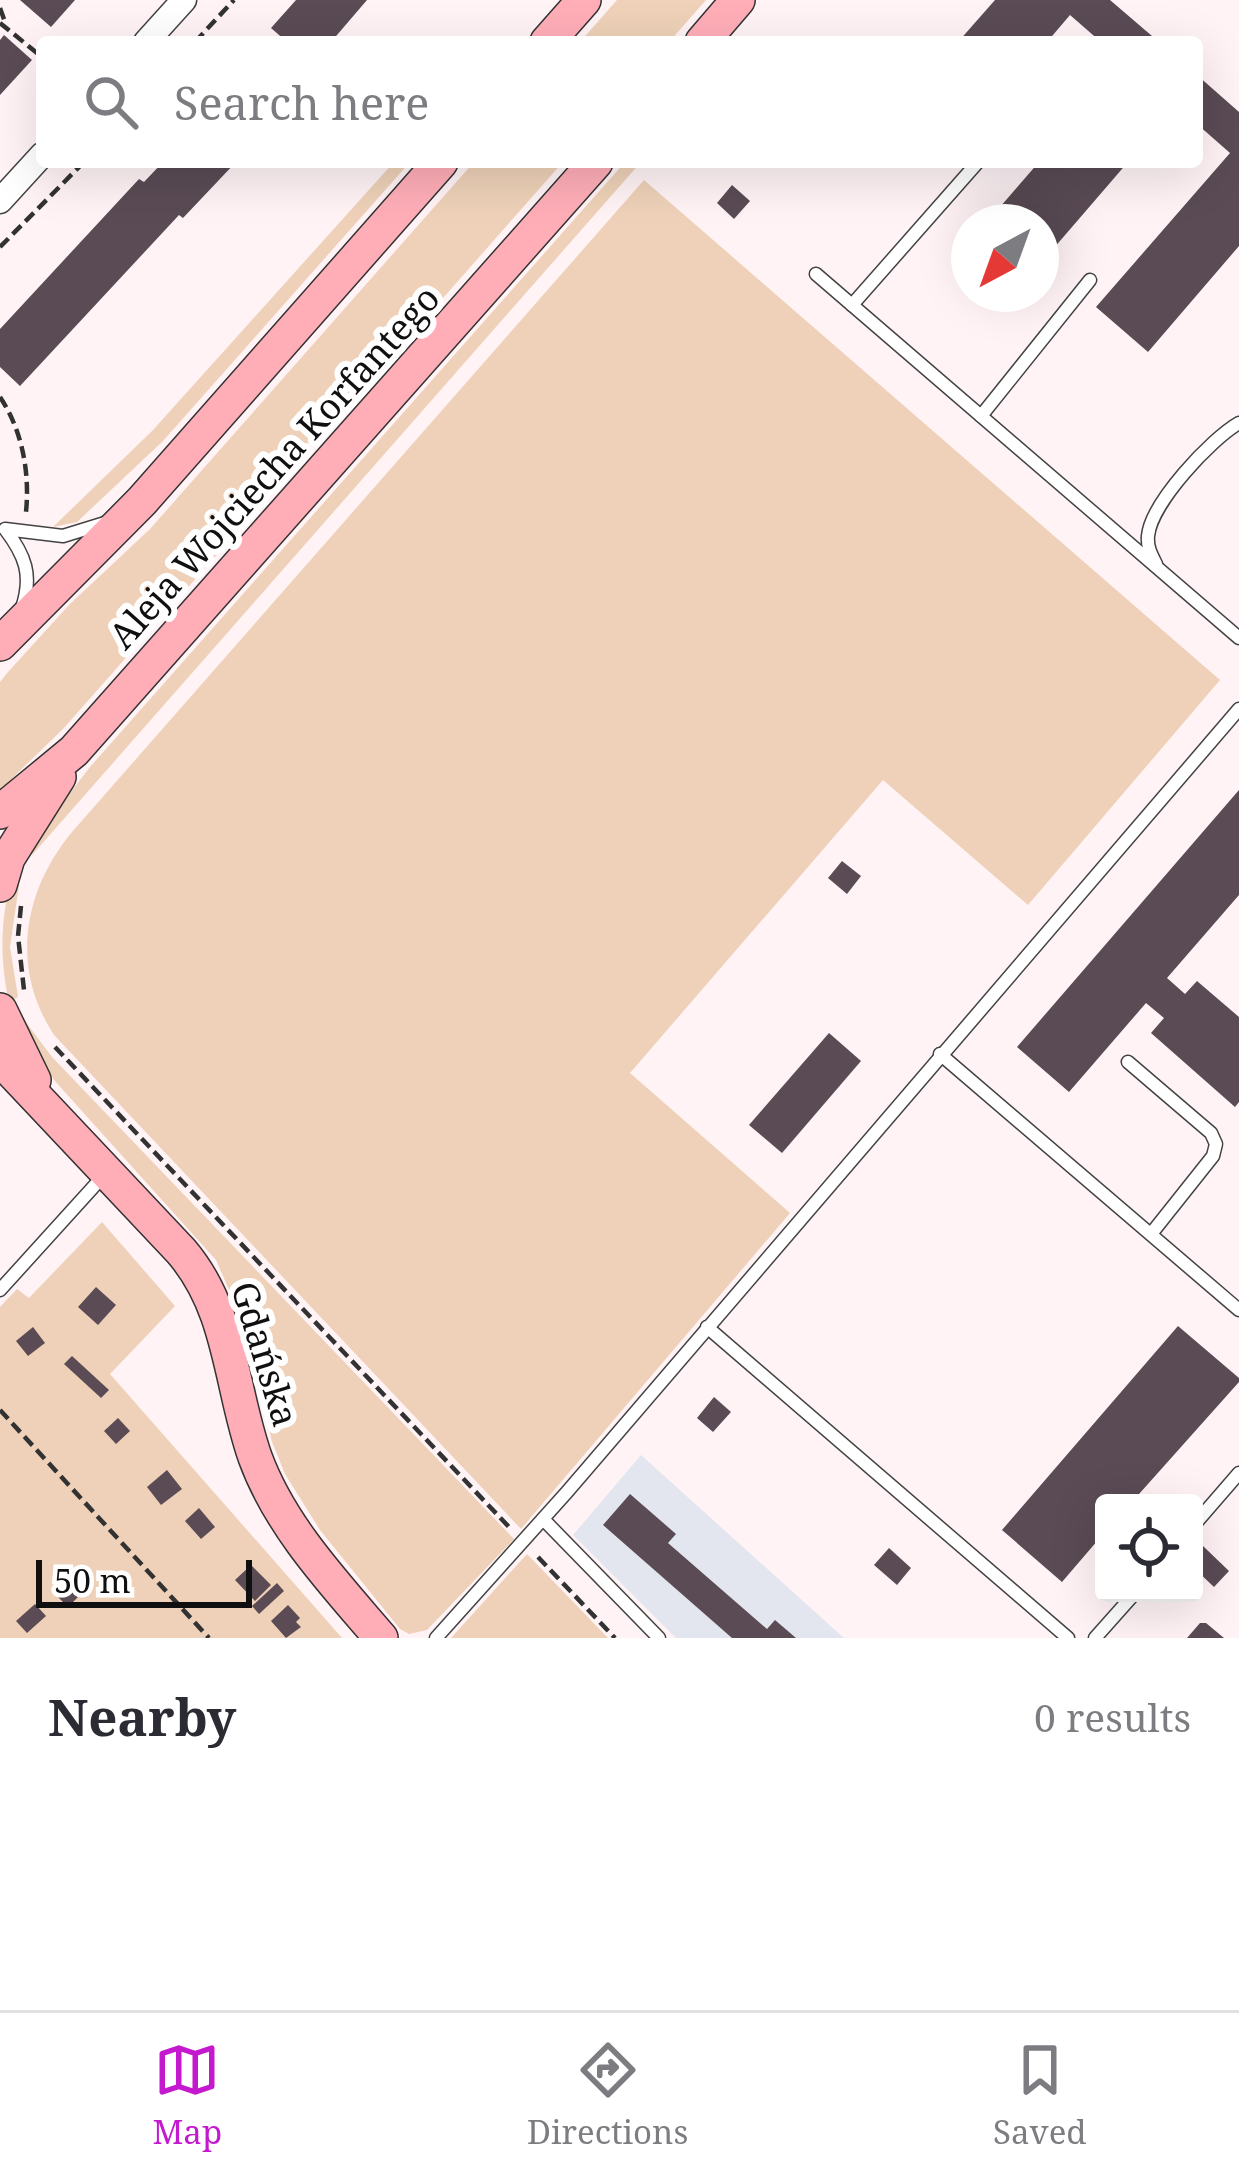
<!DOCTYPE html>
<html lang="en">
<head>
<meta charset="utf-8">
<style>
	:root { --surface:#fff; --page:#f7f7f7; --text:#2b2b33; --muted:#7c7c81; --line:#e1e1e2; --accent:#c419cf }
	body { margin:0; font-family:"Noto Serif",serif; background:var(--page); color:var(--text) }
	.controls { position:absolute; right:36px; bottom:36px; display:grid; overflow:hidden; border-radius:12px; box-shadow:0 12px 48px #0002 }
	.controls button { width:108px; height:108px; display:grid; place-items:center; padding:0; border:0; border-bottom:3px solid var(--line); background:var(--surface); color:var(--text); font:60px sans-serif }
	.compass { position:absolute; left:951px; top:204px; width:108px; height:108px; border-radius:50%; background:var(--surface); box-shadow:0 12px 48px #0002; rotate:221deg }
	.scale { position:absolute; left:36px; bottom:30px; width:216px; box-sizing:border-box; padding-left:12px; border:6px solid #101010; border-top:0; font-size:33px; line-height:42px; white-space:nowrap; color:#101010; -webkit-text-stroke:9px #fff; paint-order:stroke }
	.list { margin:0; padding:0; list-style:none }
	h2 { display:flex; justify-content:space-between; align-items:center; height:156px; margin:0; padding:0 48px; font-size:51px }
	h2 small { font-size:39px; font-weight:400; color:var(--muted) }
	.icon { flex:none; width:66px; height:66px; fill:none; stroke:currentColor; stroke-width:2; stroke-linecap:round; stroke-linejoin:round }
	.map { position:relative; flex:none; width:1239px; height:1638px; overflow:hidden }
	.search { position:absolute; background:var(--surface); box-shadow:0 12px 48px #0002; left:36px; right:36px; top:36px; height:132px; display:flex; align-items:center; gap:30px; box-sizing:border-box; padding:0 42px; border-radius:12px; color:var(--muted); font-size:45px }
	.sheet { height:372px; background:var(--surface) }
	nav { display:flex; justify-content:space-around; align-items:center; box-sizing:border-box; height:168px; border-top:3px solid var(--line); background:var(--surface); font-size:33px; color:var(--muted) }
	nav a { display:grid; justify-items:center; gap:6px }
	nav .on { color:var(--accent) }
	.map>svg:first-child { display:block }
	.industrial { fill:#e4e6ef }
	.green { fill:#eed1b8 }
	.building { fill:#5a4b54 }
	.lines { fill:none; stroke-linecap:round; stroke-linejoin:round }
	.lane-casing { stroke:#434343; stroke-width:15 }
	.street-casing { stroke:#434343; stroke-width:27 }
	.secondary-casing { stroke:#323232; stroke-width:36 }
	.path { stroke:#323232; stroke-width:4.5; stroke-dasharray:12 6; stroke-linecap:butt }
	.lane { stroke:#fff; stroke-width:12 }
	.street { stroke:#fff; stroke-width:24 }
	.secondary { stroke:#ffaeb8; stroke-width:33 }
	.labels { text-anchor:middle; stroke-width:12; stroke-linejoin:round; paint-order:stroke }
	.street-label { font-size:36px; fill:#101010; stroke:#fff }
</style>
</head>
<body>
<div class="map">
<svg width="1239" height="1638" viewBox="0 0 1239 1638">
	<rect width="100%" height="100%" fill="#fff3f6"/>
	<!-- industrial -->
	<path class="industrial" d="M641,1455L844,1638H676L573,1535Z"/>
	<!-- green -->
	<g class="green">
		<path d="M617,0H706L669,42H580Z"/>
		<path d="M394,162H410L163,441L77,522L53,527L153,430Z"/>
		<path d="M474,162H563L63,729L0,790V682L8,672L70,604L150,529Z"/>
		<path d="M625,162H641L33,854L24,853L90,767Z"/>
		<path d="M644,180L1220,680L1028,905L883,780L630,1073L790,1213L521,1529L54,1035C10,968 23,891 72,832Z"/>
		<path d="M11,880L19,885L10,947L18,997L9,1002C0,960 0,922 11,880Z"/>
		<path d="M22,1017L52,1057L514,1539L427,1630L409,1634L400,1629L320,1530L285,1474L272,1442L246,1329L216,1260L54,1080L36,1053Z"/>
		<path d="M102,1222L175,1306L110,1374L342,1638H0V1307L17,1289L29,1298Z"/>
		<path d="M527,1554L608,1638H451Z"/>
	</g>
	<!-- building -->
	<g class="building">
		<path d="M20,0H75L51,27Z"/>
		<path d="M296,0H367L331,42H287L271,28Z"/>
		<path d="M995,0H1110L1159,42H1101L1070,15L1047,42H958Z"/>
		<path d="M4,35L32,60L0,95V40Z"/>
		<path d="M1197,75L1239,112V246L1148,352L1096,307L1230,153L1197,124Z"/>
		<path d="M163,162H236L183,218L179,215L20,386L0,367V329L139,179L144,182Z"/>
		<path d="M1039,162H1128L1041,263V222H987Z"/>
		<path d="M732,185L750,201L734,219L717,203Z"/>
		<path d="M1239,790V895L1167,978L1185,994L1197,981L1239,1017V1102L1235,1107L1151,1033L1164,1018L1146,1003L1069,1092L1017,1047Z"/>
		<path d="M842,861L861,876L847,894L828,878Z"/>
		<path d="M829,1033L861,1061L782,1153L749,1125Z"/>
		<path d="M96,1287L116,1305L98,1325L78,1307Z"/>
		<path d="M1178,1326L1239,1378V1382L1131,1503H1104V1533L1062,1582L1002,1530Z"/>
		<path d="M33,1327L45,1343L28,1356L16,1341Z"/>
		<path d="M72,1356L109,1390L101,1398L64,1364Z"/>
		<path d="M714,1397L731,1412L713,1432L697,1418Z"/>
		<path d="M118,1418L130,1431L116,1444L104,1431Z"/>
		<path d="M167,1470L182,1489L161,1505L147,1487Z"/>
		<path d="M630,1494L676,1534L668,1543L767,1629L775,1620L796,1638H732L603,1525Z"/>
		<path d="M199,1508L215,1527L201,1539L185,1521Z"/>
		<path d="M1203,1546L1229,1571L1214,1587L1194,1568V1555Z"/>
		<path d="M889,1548L911,1568L897,1585L874,1565Z"/>
		<path d="M251,1565L271,1585L255,1601L235,1580Z"/>
		<path d="M67,1579L81,1594L68,1607L53,1592Z"/>
		<path d="M277,1583L284,1591L259,1614L252,1606Z"/>
		<path d="M35,1604L46,1616L27,1633L16,1621Z"/>
		<path d="M288,1605L300,1618L296,1622L301,1627L286,1638L271,1621Z"/>
		<path d="M1200,1623H1206L1224,1638H1187Z"/>
	</g>
	<g class="lines">
		<!-- lane casing -->
		<g class="lane-casing">
			<g id="lane">
				<path d="M816,274L1239,638"/>
				<path d="M852,305L978,162"/>
				<path d="M981,416L1090,280"/>
				<path d="M1156,564C1151,554 1147,547 1148,536C1151,503 1211,439 1239,423"/>
				<path d="M22,608C33,575 25,555 5,529L63,536L105,523"/>
				<path d="M940,1054L1239,1310"/>
				<path d="M1128,1062L1211,1133L1216,1144L1213,1156L1151,1234"/>
				<path d="M0,1290L106,1173"/>
				<path d="M707,1327L1068,1638"/>
				<path d="M543,1519L659,1638"/>
				<path d="M1194,1525L1239,1473"/>
				<path d="M436,1638L567,1492L1239,709"/>
				<path d="M1095,1638L1135,1593"/>
			</g>
		</g>
		<!-- street casing -->
		<g class="street-casing">
			<g id="street">
				<path d="M146,42L184,0"/>
				<path d="M0,201L42,155"/>
			</g>
		</g>
		<!-- secondary casing -->
		<g class="secondary-casing">
			<g id="secondary">
				<path d="M547,42L584,0"/>
				<path d="M702,42L738,0"/>
				<path d="M0,644L142,501L441,162"/>
				<path d="M0,812L74,751L596,162"/>
				<path d="M0,885L8,858L59,777"/>
				<path d="M0,1010L34,1080"/>
				<path d="M0,1059L181,1251C232,1310 230,1386 255,1457C280,1526 334,1583 381,1638"/>
			</g>
		</g>
		<!-- path -->
		<g class="path">
			<path d="M0,8L6,25"/>
			<path d="M0,23L42,57"/>
			<path d="M195,42L234,0"/>
			<path d="M0,247L84,162"/>
			<path d="M0,397C22,430 30,472 26,512"/>
			<path d="M21,906L18,936L24,990"/>
			<path d="M55,1047L509,1527"/>
			<path d="M0,1410L209,1638"/>
			<path d="M538,1557L615,1638"/>
		</g>
		<!-- lane -->
		<use href="#lane" class="lane"/>
		<!-- street -->
		<use href="#street" class="street"/>
		<!-- secondary -->
		<use href="#secondary" class="secondary"/>
	</g>
	<g class="labels">
		<!-- street labels -->
		<g class="street-label">
			<text transform="translate(274 467) rotate(-48)" y="13">Aleja Wojciecha Korfantego</text>
			<text transform="translate(265 1354) rotate(73)" y="13">Gdańska</text>
		</g>
	</g>
</svg>
<div class="controls">
<button><svg class="icon" aria-label="locate" viewBox="0 0 24 24"><circle cx="12" cy="12" r="6"/><path d="M12 2v4M12 18v4M2 12h4M18 12h4"/></svg></button>
</div>
<svg class="compass" viewBox="-18 -18 36 36"><path d="M0-13l5 13h-10z" fill="#e53935"/><path d="M0 13l5-13h-10z" fill="#7c7c81"/></svg>
<div class="scale">50 m</div>
<div class="search"><svg class="icon" aria-label="search" viewBox="0 0 24 24"><circle cx="10" cy="10" r="6"/><path d="M15 15l6 6"/></svg>Search here</div>
</div>
<section class="sheet">
<h2>Nearby<small>0 results</small></h2>
<ul class="list">
</ul>
</section>
<nav>
<a class="on"><svg class="icon" aria-label="map" viewBox="0 0 24 24"><path d="M3 6l6-2 6 2 6-2v14l-6 2-6-2-6 2zM9 4v14M15 6v14"/></svg>Map</a>
<a><svg class="icon" aria-label="directions" viewBox="0 0 24 24"><path d="M12 3l9 9-9 9-9-9zM9 14v-3h6M13 9l2 2-2 2"/></svg>Directions</a>
<a><svg class="icon" aria-label="saved" viewBox="0 0 24 24"><path d="M7 4h10v16l-5-4-5 4z"/></svg>Saved</a>
</nav>
</body>
</html>
